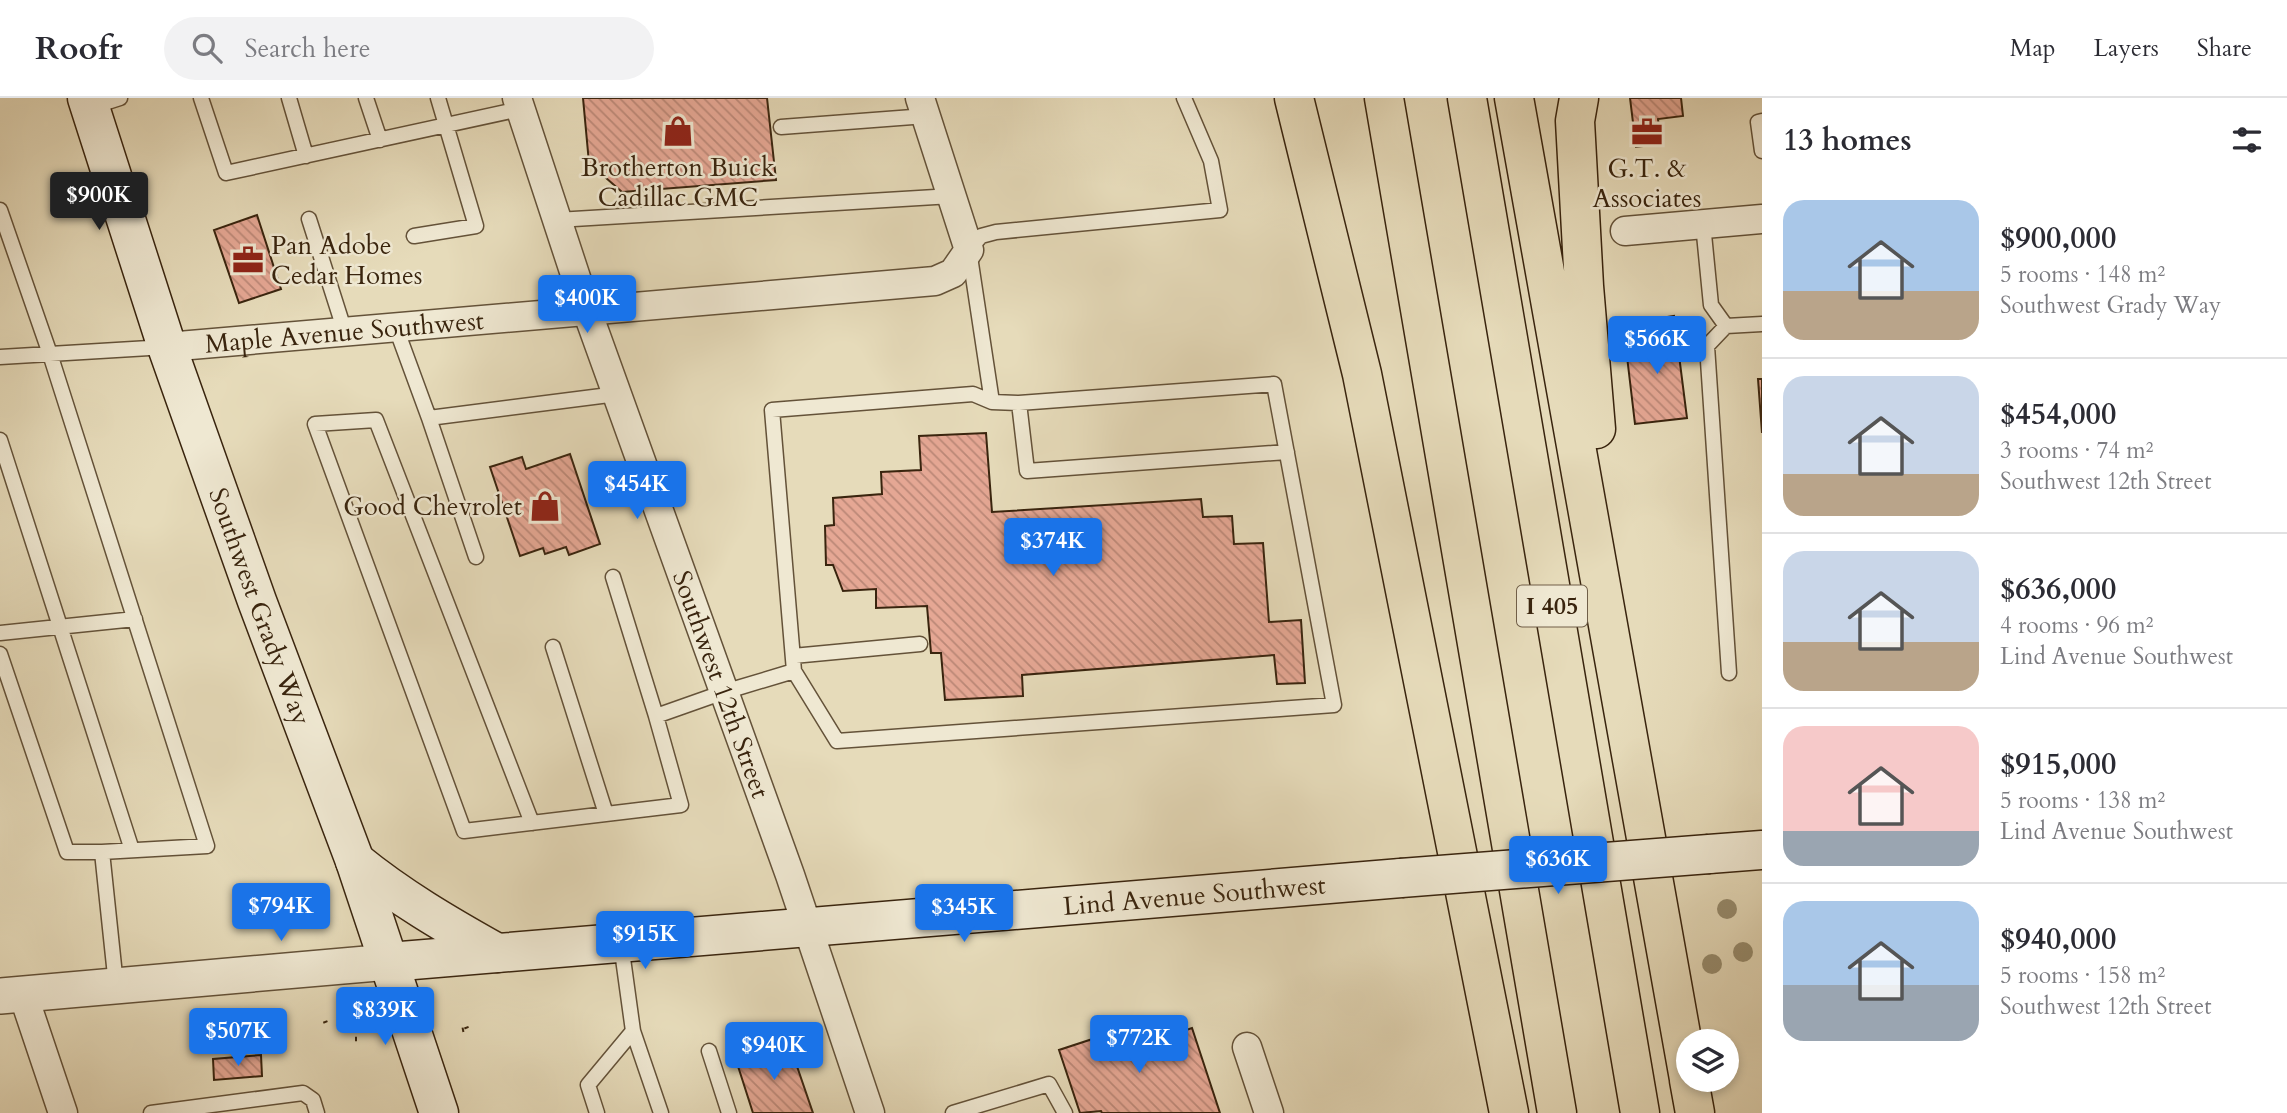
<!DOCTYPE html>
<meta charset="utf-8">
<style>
:root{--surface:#fff;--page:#f2f2f3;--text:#2b2b33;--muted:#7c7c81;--line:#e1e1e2;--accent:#1a73e8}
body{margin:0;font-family:Cardo,serif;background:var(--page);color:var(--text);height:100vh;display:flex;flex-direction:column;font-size:26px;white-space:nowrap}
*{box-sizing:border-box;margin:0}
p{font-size:23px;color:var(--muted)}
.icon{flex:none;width:38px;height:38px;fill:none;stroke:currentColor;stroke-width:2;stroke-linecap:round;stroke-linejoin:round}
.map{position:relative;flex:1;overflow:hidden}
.sheet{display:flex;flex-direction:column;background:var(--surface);width:525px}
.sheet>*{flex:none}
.fabs{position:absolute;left:1676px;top:931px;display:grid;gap:14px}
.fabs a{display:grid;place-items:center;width:63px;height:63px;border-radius:50%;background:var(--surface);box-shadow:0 4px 10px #0003;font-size:35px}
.price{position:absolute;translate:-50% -60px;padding:0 16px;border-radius:7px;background:var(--accent);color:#fff;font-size:23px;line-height:46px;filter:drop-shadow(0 2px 4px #0008)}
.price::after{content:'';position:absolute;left:50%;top:42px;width:21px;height:16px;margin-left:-10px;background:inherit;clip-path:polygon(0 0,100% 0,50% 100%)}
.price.on{background:#222;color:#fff}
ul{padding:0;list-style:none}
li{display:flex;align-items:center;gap:21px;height:175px;padding:0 21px}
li+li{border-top:2px solid var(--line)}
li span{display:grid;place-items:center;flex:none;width:196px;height:140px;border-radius:21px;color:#555}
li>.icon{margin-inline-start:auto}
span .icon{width:84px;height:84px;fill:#fffc;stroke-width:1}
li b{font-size:30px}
h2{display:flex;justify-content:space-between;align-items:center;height:84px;padding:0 21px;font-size:30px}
header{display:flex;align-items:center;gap:42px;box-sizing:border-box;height:98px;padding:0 35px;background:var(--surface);border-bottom:2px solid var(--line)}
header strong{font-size:33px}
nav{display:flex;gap:38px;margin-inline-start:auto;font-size:24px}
.search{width:490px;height:63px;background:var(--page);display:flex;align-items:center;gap:18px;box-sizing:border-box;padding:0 24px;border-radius:38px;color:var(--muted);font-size:26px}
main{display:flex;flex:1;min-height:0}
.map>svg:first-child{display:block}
</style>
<header>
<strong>Roofr</strong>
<div class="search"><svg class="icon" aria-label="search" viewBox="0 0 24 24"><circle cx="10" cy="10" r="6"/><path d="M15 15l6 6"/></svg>Search here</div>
<nav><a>Map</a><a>Layers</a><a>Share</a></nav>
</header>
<main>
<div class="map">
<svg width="1762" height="1015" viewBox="0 0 1762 1015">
<defs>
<pattern id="building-back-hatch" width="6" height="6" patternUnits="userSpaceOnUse" patternTransform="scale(1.75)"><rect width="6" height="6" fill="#e5a794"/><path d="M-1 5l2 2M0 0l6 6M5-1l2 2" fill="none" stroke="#b87"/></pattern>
</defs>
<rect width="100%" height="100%" fill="#e6dbba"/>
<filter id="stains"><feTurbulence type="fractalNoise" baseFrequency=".00286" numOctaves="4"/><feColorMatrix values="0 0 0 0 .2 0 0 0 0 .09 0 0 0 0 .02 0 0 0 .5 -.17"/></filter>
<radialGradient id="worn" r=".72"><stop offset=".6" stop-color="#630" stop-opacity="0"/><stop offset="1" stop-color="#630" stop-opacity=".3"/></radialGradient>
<!-- building -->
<path fill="url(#building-back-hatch)" stroke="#39240e" stroke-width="2" d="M583,0H767L776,82L622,94L589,65Z
M1630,0H1681L1683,18L1658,21L1661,46L1636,49Z
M257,117L281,191L239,205L214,132Z
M1674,218L1687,320L1635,326L1626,250L1652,247L1648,222Z
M1758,281H1762V335Z
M986,335L992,414L1201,401L1203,419L1232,418L1234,446L1263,445L1269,524L1301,522L1305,585L1277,586L1274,557L1022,577L1023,598L945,602L941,555H931L927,508L876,510V491L843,493L833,467H826L825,428L834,427L833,400L882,396L881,374L921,372L919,338Z
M570,356L600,446L569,457L566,449L545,456L543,450L520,458L490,369L522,359L526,371Z
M1135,927L1142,947L1192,930L1220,1015H1102L1101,1013L1080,1015L1059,952Z
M789,945L813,1015H753L736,962Z
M261,957L262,978L214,982L213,961Z"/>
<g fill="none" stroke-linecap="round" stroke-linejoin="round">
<defs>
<path id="service" d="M201,0L226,75L520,11
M289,0L306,58
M366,0L380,42
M92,9L120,0
M1762,23L1758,24L1762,53
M781,29L926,18
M0,112L50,256L207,748L102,754L116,887
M309,121L345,234
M557,122L952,98
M1703,126L1711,207L1726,228
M414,138L476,128L438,0
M396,230L429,320L617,296
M0,259L166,249
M992,304L969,152L981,138L996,134L1220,112L1211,63L1184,0
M1019,305L1027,373L1287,354
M429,320L476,459
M0,342L132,752
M613,479L656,618
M0,535L135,521
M553,549L606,716
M0,556L67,754H102
M793,558L920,546
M1729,575L1707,248L1726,228L1762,226
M532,725L376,322L315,326L464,733L681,707L656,618L724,594L794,573L837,643L1334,607L1274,286L1019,305L992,304L973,296L772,312L794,573
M633,933L661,1015
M709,953L729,1015
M151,1015L303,995L313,1002L317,1015
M597,1015L588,987L633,933L621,846
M953,1015L1049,986L1065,1015"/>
<g id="minor">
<path id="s1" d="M517,0L587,213L790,777L870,1015"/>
<path d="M1625,133L1762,121"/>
<path id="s2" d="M167,249L935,183L953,175L969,152L920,0"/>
<path d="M23,896L63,1015"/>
<path d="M1247,949L1269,1015"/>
</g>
<path id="tertiary" d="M0,898L389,864"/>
<g id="secondary">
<path id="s3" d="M87,0L167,249L257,503L355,763L439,1015"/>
<path d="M1709,756L1762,752"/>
<path d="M355,763C399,799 447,827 497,855"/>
<path id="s4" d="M389,864L1401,780"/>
</g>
<path id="motorway" d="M1294,0L1362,276L1509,1015
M1384,0L1557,1015
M1467,0L1640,1015
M1514,0L1689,981
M1579,0L1575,23L1584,188L1596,331
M1689,982L1695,1015"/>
</defs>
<!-- service casing -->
<use href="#service" stroke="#645239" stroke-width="17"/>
<!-- minor casing -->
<use href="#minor" stroke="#645239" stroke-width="31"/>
<!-- tertiary casing -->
<use href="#tertiary" stroke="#645239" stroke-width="38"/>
<!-- secondary casing -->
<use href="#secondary" stroke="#39240e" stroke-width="41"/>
<!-- motorway casing -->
<use href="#motorway" stroke="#39240e" stroke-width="41"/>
<!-- path -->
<path stroke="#39240e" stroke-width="4.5" stroke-dasharray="2 3.5" stroke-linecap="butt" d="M325,923L327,928
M462,932L467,931L465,926
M355,941H360"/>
<!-- service -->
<use href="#service" stroke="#efe8d2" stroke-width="14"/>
<!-- minor -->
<use href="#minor" stroke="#efe8d2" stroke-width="28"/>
<!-- tertiary -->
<use href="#tertiary" stroke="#efe8d2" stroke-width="35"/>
<!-- secondary -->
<use href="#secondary" stroke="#efe8d2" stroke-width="38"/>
<!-- motorway -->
<use href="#motorway" stroke="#e6dbba" stroke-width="38"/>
<defs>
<path id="secondary-bridge" d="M1401,780L1709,756"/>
</defs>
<!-- secondary-bridge casing -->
<use href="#secondary-bridge" stroke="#39240e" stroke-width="41" stroke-linecap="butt"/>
<!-- secondary-bridge -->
<use href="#secondary-bridge" stroke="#efe8d2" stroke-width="38"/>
</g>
<!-- trees -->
<g fill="#978c6e">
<circle cx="1727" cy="811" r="10"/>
<circle cx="1743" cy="854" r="10"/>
<circle cx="1712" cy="866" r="10"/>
</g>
<!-- icons -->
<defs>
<symbol id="shop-bare" viewBox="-9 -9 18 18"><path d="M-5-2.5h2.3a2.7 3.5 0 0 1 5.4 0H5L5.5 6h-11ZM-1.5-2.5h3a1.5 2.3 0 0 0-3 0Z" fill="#8f2418" stroke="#efe8d2" stroke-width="2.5" paint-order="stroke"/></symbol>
<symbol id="office-bare" viewBox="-9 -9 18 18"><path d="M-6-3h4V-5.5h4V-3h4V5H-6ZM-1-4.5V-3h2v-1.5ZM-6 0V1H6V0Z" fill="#8f2418" stroke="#efe8d2" stroke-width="2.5" paint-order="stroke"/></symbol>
</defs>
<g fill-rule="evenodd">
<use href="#shop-bare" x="656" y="11" width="44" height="44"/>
<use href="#office-bare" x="1625" y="12" width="44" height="44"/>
<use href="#office-bare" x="226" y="140" width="44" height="44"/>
<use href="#shop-bare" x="523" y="386" width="44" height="44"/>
</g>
<g text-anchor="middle" stroke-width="5" stroke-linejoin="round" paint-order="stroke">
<!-- shield labels -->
<rect fill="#efe8d2" stroke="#705f49" stroke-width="2" x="1517" y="487.5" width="70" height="41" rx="5"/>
<g font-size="24" font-weight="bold" fill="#39240e">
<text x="1552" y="516">I 405</text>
</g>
<!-- poi labels -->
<g font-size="26" fill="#39240e" stroke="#efe8d2">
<text x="678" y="78">Brotherton Buick<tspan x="678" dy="30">Cadillac GMC</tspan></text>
<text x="1647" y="79">G.T. &amp;<tspan x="1647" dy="30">Associates</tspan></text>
<text x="271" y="156" text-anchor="start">Pan Adobe<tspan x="271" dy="30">Cedar Homes</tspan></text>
<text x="522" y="417" text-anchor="end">Good Chevrolet</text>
</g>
<!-- street labels -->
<g font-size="26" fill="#39240e" stroke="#efe8d2">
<text dy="9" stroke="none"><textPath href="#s2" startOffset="178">Maple Avenue Southwest</textPath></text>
<text dy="9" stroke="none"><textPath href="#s3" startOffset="537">Southwest Grady Way</textPath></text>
<text dy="9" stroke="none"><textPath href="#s1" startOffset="621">Southwest 12th Street</textPath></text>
<text dy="9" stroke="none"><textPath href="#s4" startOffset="808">Lind Avenue Southwest</textPath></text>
</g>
</g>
<rect width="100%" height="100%" filter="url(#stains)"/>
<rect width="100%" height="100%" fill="url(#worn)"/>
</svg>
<div class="fabs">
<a><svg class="icon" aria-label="layers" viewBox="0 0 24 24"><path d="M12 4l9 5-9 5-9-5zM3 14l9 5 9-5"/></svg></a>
</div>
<b class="price on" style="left:99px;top:134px">$900K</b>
<b class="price" style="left:587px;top:237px">$400K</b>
<b class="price" style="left:1657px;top:278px">$566K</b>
<b class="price" style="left:637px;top:423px">$454K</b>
<b class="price" style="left:1053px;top:480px">$374K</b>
<b class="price" style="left:1558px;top:798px">$636K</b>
<b class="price" style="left:281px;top:845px">$794K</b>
<b class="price" style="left:964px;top:846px">$345K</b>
<b class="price" style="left:645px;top:873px">$915K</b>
<b class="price" style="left:385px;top:949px">$839K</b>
<b class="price" style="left:238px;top:970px">$507K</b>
<b class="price" style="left:1139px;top:977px">$772K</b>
<b class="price" style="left:774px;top:984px">$940K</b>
</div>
<section class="sheet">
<h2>13 homes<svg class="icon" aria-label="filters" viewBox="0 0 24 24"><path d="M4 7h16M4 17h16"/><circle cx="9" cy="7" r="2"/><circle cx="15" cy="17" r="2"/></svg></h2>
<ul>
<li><span style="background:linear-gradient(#a9c7e8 65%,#b9a48a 0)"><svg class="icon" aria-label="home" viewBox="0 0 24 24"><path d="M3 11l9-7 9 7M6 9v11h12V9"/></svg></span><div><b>$900,000</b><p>5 rooms · 148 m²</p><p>Southwest Grady Way</p></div></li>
<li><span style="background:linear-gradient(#c9d6e8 70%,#b9a48a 0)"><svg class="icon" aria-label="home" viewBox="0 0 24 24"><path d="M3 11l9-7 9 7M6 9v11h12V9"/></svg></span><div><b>$454,000</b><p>3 rooms · 74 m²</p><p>Southwest 12th Street</p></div></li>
<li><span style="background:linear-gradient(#c9d6e8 65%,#b9a48a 0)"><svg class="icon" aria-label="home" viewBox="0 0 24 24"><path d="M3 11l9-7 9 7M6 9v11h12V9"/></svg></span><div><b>$636,000</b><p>4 rooms · 96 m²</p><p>Lind Avenue Southwest</p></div></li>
<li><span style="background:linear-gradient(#f6c9c9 75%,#9aa5b1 0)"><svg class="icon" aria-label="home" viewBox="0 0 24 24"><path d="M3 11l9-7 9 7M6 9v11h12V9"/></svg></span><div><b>$915,000</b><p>5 rooms · 138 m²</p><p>Lind Avenue Southwest</p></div></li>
<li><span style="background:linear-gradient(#a9c7e8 60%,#9aa5b1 0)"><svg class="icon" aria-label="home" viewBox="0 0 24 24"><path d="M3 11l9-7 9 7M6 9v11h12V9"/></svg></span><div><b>$940,000</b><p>5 rooms · 158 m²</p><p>Southwest 12th Street</p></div></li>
</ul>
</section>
</main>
